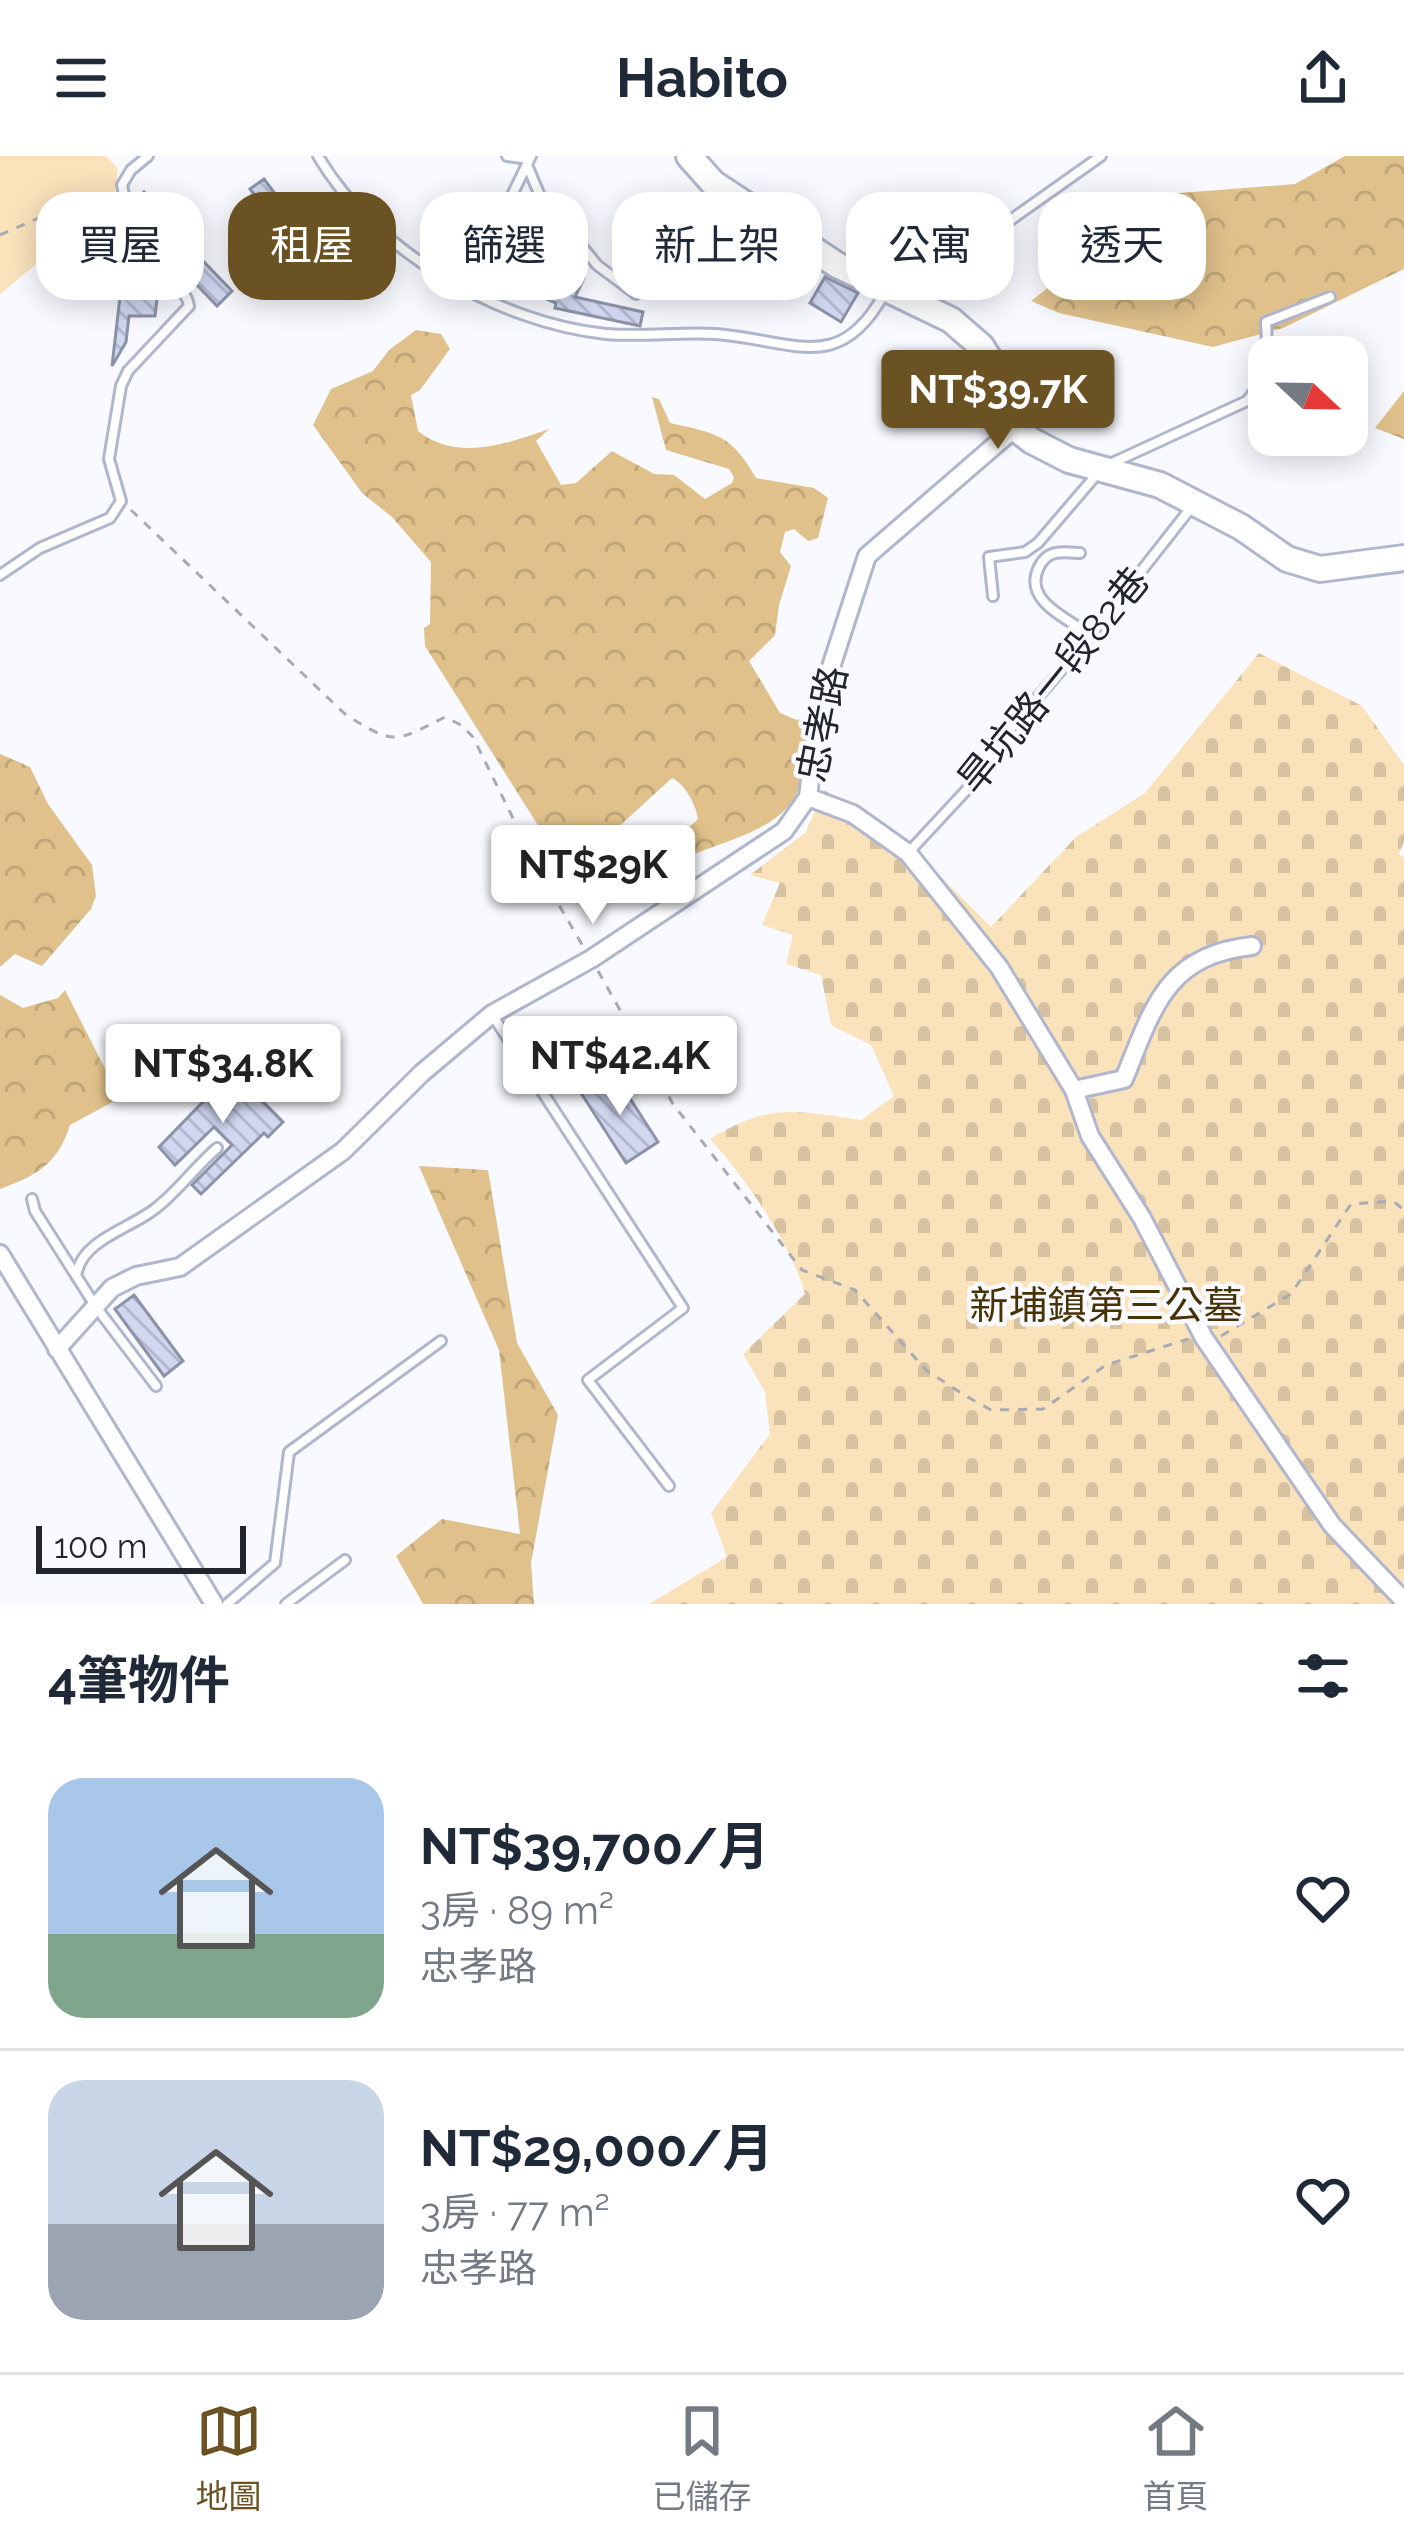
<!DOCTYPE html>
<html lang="zh-TW">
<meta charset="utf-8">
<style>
:root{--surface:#fff;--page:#f6f6f7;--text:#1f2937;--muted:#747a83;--line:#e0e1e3;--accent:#6b5223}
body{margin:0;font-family:Raleway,"Noto Sans TC",sans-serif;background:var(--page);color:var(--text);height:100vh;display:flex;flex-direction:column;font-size:45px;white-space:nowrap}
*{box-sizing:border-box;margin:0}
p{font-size:39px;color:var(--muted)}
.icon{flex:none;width:66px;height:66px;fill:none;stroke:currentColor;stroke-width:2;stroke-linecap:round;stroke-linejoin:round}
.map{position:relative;height:1448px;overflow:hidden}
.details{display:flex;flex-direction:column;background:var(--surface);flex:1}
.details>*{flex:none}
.hud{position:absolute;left:36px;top:36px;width:1332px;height:108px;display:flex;gap:24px}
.needle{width:78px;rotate:112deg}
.tools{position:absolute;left:1248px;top:180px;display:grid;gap:24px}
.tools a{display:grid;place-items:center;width:120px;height:120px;border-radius:24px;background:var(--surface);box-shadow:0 6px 30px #0003;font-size:60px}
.scale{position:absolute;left:36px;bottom:30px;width:210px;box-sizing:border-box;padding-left:12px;border:6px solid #23252e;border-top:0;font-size:33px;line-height:42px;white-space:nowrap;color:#23252e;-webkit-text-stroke:9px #f8faff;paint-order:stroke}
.price{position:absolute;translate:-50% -102px;padding:0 27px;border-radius:12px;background:#fff;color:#222;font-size:39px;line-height:78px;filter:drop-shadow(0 3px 6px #0008)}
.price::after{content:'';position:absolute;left:50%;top:72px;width:36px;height:27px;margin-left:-18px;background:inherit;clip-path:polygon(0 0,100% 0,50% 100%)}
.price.current{background:var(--accent);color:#fff}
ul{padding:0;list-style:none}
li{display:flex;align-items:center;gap:36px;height:300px;padding:0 48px}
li+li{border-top:3px solid var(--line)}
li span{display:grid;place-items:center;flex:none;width:336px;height:240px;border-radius:36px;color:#555}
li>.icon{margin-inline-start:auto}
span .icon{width:144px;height:144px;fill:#fffc;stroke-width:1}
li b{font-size:51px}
h2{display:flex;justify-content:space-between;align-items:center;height:144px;padding:0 48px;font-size:51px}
.chip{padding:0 42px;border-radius:36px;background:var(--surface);box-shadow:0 6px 30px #0003;font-size:42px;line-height:108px}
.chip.current{background:var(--accent);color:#fff}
header{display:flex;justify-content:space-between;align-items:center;height:156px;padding:0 48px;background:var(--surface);font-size:54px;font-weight:700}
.tab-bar{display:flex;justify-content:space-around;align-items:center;height:168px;border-top:3px solid var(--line);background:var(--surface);font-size:33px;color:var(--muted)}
.tab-bar a{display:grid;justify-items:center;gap:6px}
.tab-bar .current{color:var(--accent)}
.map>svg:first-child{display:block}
</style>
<header><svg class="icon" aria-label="menu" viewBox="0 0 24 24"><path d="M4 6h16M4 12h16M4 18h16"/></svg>Habito<svg class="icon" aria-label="share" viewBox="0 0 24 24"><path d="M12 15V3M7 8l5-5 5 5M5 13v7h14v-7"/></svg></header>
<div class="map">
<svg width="1404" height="1448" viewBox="0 0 1404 1448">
<defs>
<pattern id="forest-crowns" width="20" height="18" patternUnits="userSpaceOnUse" patternTransform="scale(3)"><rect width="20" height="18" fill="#e0c18b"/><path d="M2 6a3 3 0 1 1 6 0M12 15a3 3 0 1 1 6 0" fill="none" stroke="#c0a678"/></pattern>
<pattern id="cemetery-stones" width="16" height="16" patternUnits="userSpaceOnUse" patternTransform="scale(3)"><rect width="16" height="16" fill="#fae2bb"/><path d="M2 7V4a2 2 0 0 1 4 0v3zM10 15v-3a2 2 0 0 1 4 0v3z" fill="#d6c2a1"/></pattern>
<pattern id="building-back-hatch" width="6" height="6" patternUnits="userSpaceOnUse" patternTransform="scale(3)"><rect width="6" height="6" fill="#d0d7ef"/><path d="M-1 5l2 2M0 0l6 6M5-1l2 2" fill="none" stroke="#b2b8cd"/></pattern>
</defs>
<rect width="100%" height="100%" fill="#f8faff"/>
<!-- green -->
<path fill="#fae2bb" d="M0,0H106L118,13L114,44L0,138Z"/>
<!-- forest -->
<path fill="url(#forest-crowns)" d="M1345,0H1404V113L1283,172L1213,191L1059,157L1031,145L1168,38L1295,28Z
M416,174L441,178L450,193L420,234L411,239L418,275C457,306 507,288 549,273L536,285L561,329L576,327L612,295L654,318L674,319L705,343L732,327L734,321L729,313L666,294L652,241L659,243L670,267C716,277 732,279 756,322L814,332L828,342L818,382L808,385L794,373L785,376L780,396L791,410L779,449L775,479L749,505L780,557L797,564L807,559C805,581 806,605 801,625C791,670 734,682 697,697L689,695L687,673L698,663C696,649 685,628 672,622L568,717L425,490L424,472L430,468L431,406L392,361L362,337L313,269L331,233L373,215L389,194Z
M1404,235V283L1375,272Z
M0,598L30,611L48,648L92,709L96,740L91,753L42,810L15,798L0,811Z
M65,834L120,942L70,969C58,1008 36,1020 0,1033V839L23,852L58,842Z
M419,1010L488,1014L517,1187L558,1259L531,1407L534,1448H423L396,1400L442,1363L520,1378L499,1194Z"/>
<!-- cemetery -->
<path fill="url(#cemetery-stones)" d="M1259,497L1362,550L1404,609V686L1399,698L1404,702V1448H649L727,1401L711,1357L770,1278L765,1236L743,1198L805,1138C791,1088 745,1021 710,983C770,947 794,954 861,964L894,940L871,889L831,869L821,819L786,808L793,779L762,769L780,727L750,719L805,677L825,634L845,651L914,694L991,771L1076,681L1145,637Z"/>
<!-- building -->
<path fill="url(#building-back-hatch)" stroke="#8c93a9" stroke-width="3" d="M264,23L276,39L262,49L250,33Z
M144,36L199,107L202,104L232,135L217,150L176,107L170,112L152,93L154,91L145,81L134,46Z
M466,82L479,88L469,110L456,104Z
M555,91L575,100L568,115L584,122L575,141L643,156L640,170L555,152L556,147L484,116L494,95L544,117Z
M123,115L152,118L156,122L141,133L158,135L155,160H129L126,186L112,210Z
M825,121L858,137L841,166L810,147Z
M233,915L283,966L268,981L264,977L201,1038L192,1029L232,989L214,971L175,1009L159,991Z
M613,916L658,986L626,1007L581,937Z
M134,1139L183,1205L164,1220L115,1153Z"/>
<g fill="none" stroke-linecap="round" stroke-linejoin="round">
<defs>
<path id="lane" d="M318,0C373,94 498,167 606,178C642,181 680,176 716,178C793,184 839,220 884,138
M507,0L529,3
M527,9L549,61L569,74L597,109L636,138
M495,75L542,97
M467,132L531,0
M906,138L1101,0
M1110,308L1247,245C1266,223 1268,194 1266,166L1330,141
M1080,397C1062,396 1048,393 1039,411C1022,445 1068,463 1091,479
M0,419L40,392L110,362L121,345L109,303L121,230L128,215L189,150C186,130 163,120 150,105C134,85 127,54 122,29L131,14L148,0
M993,440L989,401L1025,396L1038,387L1098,317
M908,697L972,628L996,590L1091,479L1190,353
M493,860L683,1152L588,1224L669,1330
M32,1043L35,1055L96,1151L156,1230
M77,1116C84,1083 132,1072 156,1052C178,1035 195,1011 217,992
M227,1448L275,1407L289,1296L441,1185
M286,1448L345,1404"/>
<path id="street" d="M808,641L853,658L908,697L999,811L1074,934L1090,980L1142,1062L1204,1182L1332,1369L1404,1445
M1074,934L1124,923C1153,852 1166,799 1252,790
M0,1098L214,1448
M57,1193L112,1132L136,1120L180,1111L343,995L422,917L492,858L591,803L784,675L808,641L819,548L867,400L1015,272"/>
<path id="secondary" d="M689,0L713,27L837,109L951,164L981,190L992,207L1015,272L1032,285L1069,304L1160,329L1241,371L1287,403L1320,413L1404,402"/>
</defs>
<!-- lane casing -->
<use href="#lane" stroke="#b0b6cd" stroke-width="14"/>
<!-- street casing -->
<use href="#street" stroke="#b0b6cd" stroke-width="22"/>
<!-- secondary casing -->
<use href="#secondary" stroke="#b0b6cd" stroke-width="30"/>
<!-- path -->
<path stroke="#a9abb2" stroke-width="3" stroke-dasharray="9 9" stroke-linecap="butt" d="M0,79L50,57L95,69L113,60L115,53
M131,354L346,559C395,589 394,587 445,561L461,569L473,581L538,713L584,792
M598,815L673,948L802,1114L855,1134L926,1214L964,1239L991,1254L1043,1253L1106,1209L1188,1183
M1221,1180L1291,1138L1351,1048L1393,1045L1404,1054"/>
<!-- lane -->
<use href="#lane" stroke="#fff" stroke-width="8"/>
<!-- street -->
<use href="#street" stroke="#fff" stroke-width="16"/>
<!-- secondary -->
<use href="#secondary" stroke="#fff" stroke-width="24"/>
</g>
<g text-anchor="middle" stroke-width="9" stroke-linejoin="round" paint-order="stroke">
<!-- street labels -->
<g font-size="39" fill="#23252e" stroke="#f8faff">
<text transform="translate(1053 524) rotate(-51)" y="14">旱坑路一段82巷</text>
<text transform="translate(822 568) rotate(-79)" y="14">忠孝路</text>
</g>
<!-- park labels -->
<g font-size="39" fill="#473204" stroke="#f8faff">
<text x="1106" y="1163">新埔鎮第三公墓</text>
</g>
</g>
</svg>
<div class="tools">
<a><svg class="needle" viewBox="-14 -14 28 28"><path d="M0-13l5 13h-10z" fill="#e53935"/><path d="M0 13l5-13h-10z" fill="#747a83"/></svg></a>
</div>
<div class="scale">100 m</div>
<b class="price current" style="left:998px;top:296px">NT$39.7K</b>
<b class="price" style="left:593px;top:771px">NT$29K</b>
<b class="price" style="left:620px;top:962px">NT$42.4K</b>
<b class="price" style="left:223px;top:970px">NT$34.8K</b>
<div class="hud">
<a class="chip">買屋</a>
<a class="chip current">租屋</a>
<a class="chip">篩選</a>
<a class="chip">新上架</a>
<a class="chip">公寓</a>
<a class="chip">透天</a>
</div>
</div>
<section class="details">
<h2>4筆物件<svg class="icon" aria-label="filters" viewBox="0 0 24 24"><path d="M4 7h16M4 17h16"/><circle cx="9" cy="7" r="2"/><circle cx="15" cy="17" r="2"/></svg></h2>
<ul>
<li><span style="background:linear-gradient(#a9c7e8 65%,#7fa58c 0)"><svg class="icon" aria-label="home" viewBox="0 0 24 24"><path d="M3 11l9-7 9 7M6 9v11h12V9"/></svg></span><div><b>NT$39,700/月</b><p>3房 · 89 m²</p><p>忠孝路</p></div><svg class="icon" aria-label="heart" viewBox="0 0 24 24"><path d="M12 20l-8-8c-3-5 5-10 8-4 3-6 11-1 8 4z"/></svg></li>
<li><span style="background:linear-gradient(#c9d6e8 60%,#9aa5b1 0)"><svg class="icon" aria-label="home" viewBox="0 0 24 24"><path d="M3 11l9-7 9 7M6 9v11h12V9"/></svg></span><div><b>NT$29,000/月</b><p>3房 · 77 m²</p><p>忠孝路</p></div><svg class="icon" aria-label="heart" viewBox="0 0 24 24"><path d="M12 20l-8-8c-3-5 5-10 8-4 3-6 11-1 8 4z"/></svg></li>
</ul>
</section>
<nav class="tab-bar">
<a class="current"><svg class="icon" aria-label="map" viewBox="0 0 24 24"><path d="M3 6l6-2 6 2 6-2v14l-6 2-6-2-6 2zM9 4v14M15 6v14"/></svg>地圖</a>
<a><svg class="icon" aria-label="saved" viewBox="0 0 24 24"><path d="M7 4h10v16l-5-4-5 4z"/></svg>已儲存</a>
<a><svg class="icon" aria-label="home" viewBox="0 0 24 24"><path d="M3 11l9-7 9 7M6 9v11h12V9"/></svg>首頁</a>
</nav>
